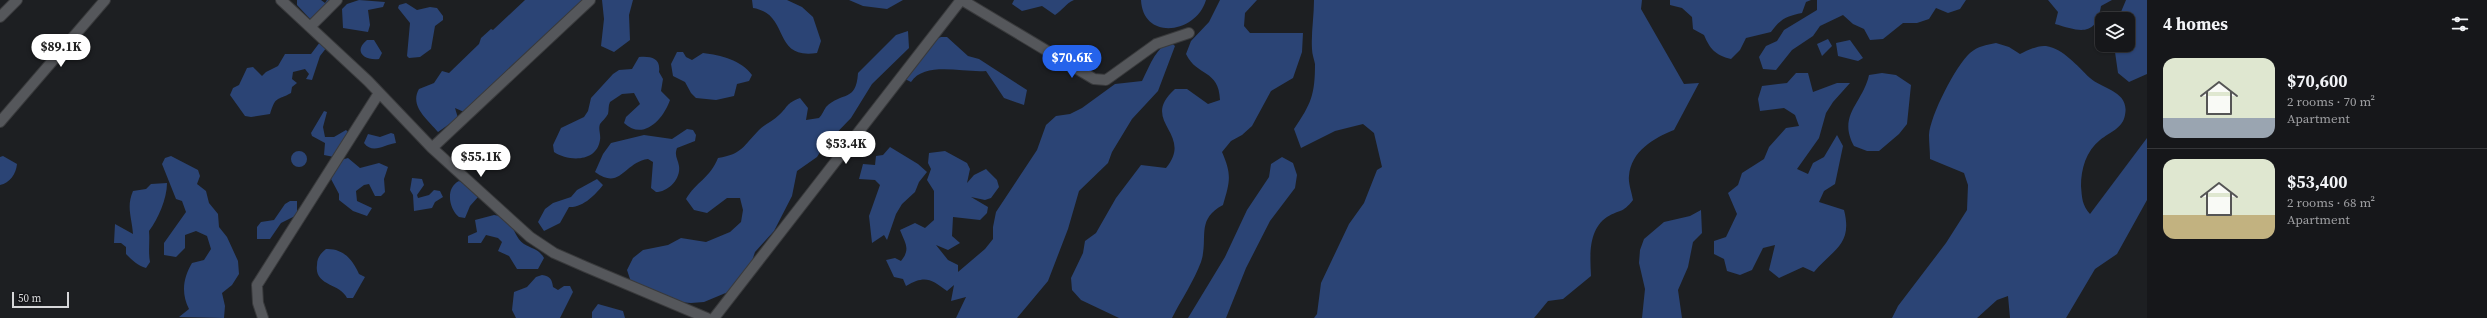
<!DOCTYPE html>
<meta charset="utf-8">
<style>
:root{--surface:#16171a;--page:#1f2023;--text:#f1f3f6;--muted:#9e9fa2;--line:#353639;--accent:#2563eb}
body{margin:0;font-family:"Source Serif 4",serif;background:var(--page);color:var(--text);height:100vh;display:flex;flex-direction:column;font-size:15px;white-space:nowrap}
*{box-sizing:border-box;margin:0}
p{font-size:13px;color:var(--muted)}
.icon{flex:none;width:22px;height:22px;fill:none;stroke:currentColor;stroke-width:2;stroke-linecap:round;stroke-linejoin:round}
.map{position:relative;flex:1;overflow:hidden}
.side{display:flex;flex-direction:column;background:var(--surface);width:340px}
.side>*{flex:none}
.buttons{position:absolute;left:2095px;top:12px;display:grid;gap:8px}
.buttons a{display:grid;place-items:center;width:40px;height:40px;border-radius:8px;background:var(--surface);box-shadow:0 1px 3px #0004,0 0 0 1px var(--line);font-size:20px}
.scale{position:absolute;left:12px;bottom:10px;width:57px;box-sizing:border-box;padding-left:4px;border:2px solid #d6d7d9;border-top:0;font-size:11px;line-height:14px;white-space:nowrap;color:#d6d7d9;-webkit-text-stroke:3px #141518;paint-order:stroke}
.price{position:absolute;translate:-50% -34px;padding:0 9px;border-radius:14px;background:#fff;color:#222;font-size:13px;line-height:26px;filter:drop-shadow(0 1px 2px #0008)}
.price::after{content:'';position:absolute;left:50%;top:24px;width:12px;height:9px;margin-left:-6px;background:inherit;clip-path:polygon(0 0,100% 0,50% 100%)}
.price.on{background:var(--accent);color:#fff}
ul{padding:0;list-style:none}
li{display:flex;align-items:center;gap:12px;height:100px;padding:0 16px}
li+li{border-top:1px solid var(--line)}
li span{display:grid;place-items:center;flex:none;width:112px;height:80px;border-radius:12px;color:#555}
li>.icon{margin-inline-start:auto}
span .icon{width:48px;height:48px;fill:#fffc;stroke-width:1}
li b{font-size:17px}
h2{display:flex;justify-content:space-between;align-items:center;height:48px;padding:0 16px;font-size:17px}
main{display:flex;flex:1;min-height:0}
.map>svg:first-child{display:block}
</style>
<main>
<div class="map">
<svg width="2147" height="318" viewBox="0 0 2147 318">
<rect width="100%" height="100%" fill="#1d1f22"/>
<!-- green -->
<path fill="#2b4475" d="M321,0L325,3L327,0H335L328,7L331,14L323,22L314,23L297,5V0Z
M359,0L385,2L383,7L368,10L370,25L368,32L343,28L342,9L347,4Z
M525,0H583L464,112L455,108L458,118L438,132C428,120 409,106 419,89L434,83L442,71L449,73L479,44L481,38L491,29L493,30Z
M602,0H633L629,15L630,40L614,52L601,46L604,19Z
M752,0H787L802,7L813,17L821,41L817,53C771,60 791,14 753,8Z
M849,0H903L887,9L863,6Z
M1014,0H1074C1065,4 1063,10 1055,15L1042,6L1022,11L1012,4Z
M1141,0H1206C1196,34 1143,41 1141,0Z
M1220,0H1257L1245,13L1244,26L1250,33H1303L1302,52L1293,78L1271,91L1252,126L1242,135L1231,141L1222,152C1232,175 1230,181 1223,205C1195,220 1209,238 1201,262C1194,281 1181,300 1172,318H1119L1081,300L1072,290L1071,278L1083,253L1085,241L1096,233L1116,198L1141,165L1166,168C1195,133 1138,122 1175,89H1187L1208,104L1220,100C1219,69 1197,77 1186,54L1191,41L1209,22Z
M1314,0H1642L1641,9L1684,84L1699,83L1674,130C1654,138 1631,151 1629,176C1628,183 1632,193 1633,200C1622,214 1620,209 1607,217C1588,230 1590,256 1591,276L1563,299L1548,301L1534,318H1314L1317,314L1321,283L1349,224L1364,203L1377,170L1382,167L1374,133L1363,124L1335,131L1301,148L1294,129C1311,104 1315,95 1315,64C1314,59 1312,54 1312,49C1311,33 1314,17 1314,0Z
M1670,0H1811L1806,2L1802,13C1787,16 1780,19 1771,32L1746,38L1740,50L1731,59C1715,55 1710,49 1704,35L1693,29L1692,17L1682,8L1670,5Z
M1817,0H1966L1960,9L1948,13L1936,8L1929,19L1917,23H1903L1883,39L1870,40L1864,29L1853,24L1843,15L1820,26L1813,36L1792,50L1776,70L1763,69L1759,57L1766,46L1777,41L1784,30L1817,10Z
M2048,0H2112L2101,6C2096,38 2079,31 2055,24L2058,12Z
M2126,0H2147V74L2129,82L2118,73L2114,45H2128V19H2118Z
M406,3L417,10L430,7L437,8L443,16V20L435,26L431,49L420,57L409,58L407,56L410,23L398,8L399,5Z
M908,31L909,48L872,84L851,118L824,146L817,157L797,171L792,196L774,231L755,252L747,276L728,292L704,302L691,303L679,302L631,282L627,270L633,258L643,250L668,245L681,238L706,242L730,232L741,222L743,210L740,198H727L707,213L694,210L686,199C696,182 710,178 718,158C743,154 743,146 759,130C765,124 773,121 779,115C789,106 785,104 800,98L808,108L806,120L819,118C822,115 824,110 826,107C842,91 856,103 858,73L896,35Z
M941,37H947L968,56L979,59L1027,90L1024,105L1004,98L986,71C963,73 925,61 911,82L903,78L927,43Z
M1828,39L1832,46L1822,56L1817,44Z
M367,40H374L382,53L379,59C364,61 353,51 367,40Z
M1850,40L1863,58L1858,61L1838,56L1836,43Z
M320,42L327,47L320,56L312,80L306,79L309,74L305,69L293,72L292,79L297,83L292,87L291,93C277,101 276,95 270,114L251,117L245,116L230,95L233,88L239,85L247,68L253,67L262,76L266,72L278,66L285,54H311Z
M1170,42L1175,46L1158,91L1132,119L1112,152L1108,163L1079,191L1068,229L1048,281L1017,318H956L966,297L951,301L954,285L947,291C931,279 925,275 906,286L903,279L894,277L886,260L895,258L901,261C911,249 905,243 900,230L915,223L925,228L934,220V191L927,180L931,169L928,163L929,153L945,151L967,163L970,169L967,183L974,175L986,169L997,180L999,187L991,198L985,200L971,197L988,207L987,213L980,220L953,217L952,236L960,243L948,250L936,245L948,260L958,265V272L985,249L993,239V227L996,212L1037,150L1046,125L1056,116L1070,114L1082,108L1115,84L1142,81C1150,66 1154,50 1170,42Z
M1996,43L2009,47L2020,54C2027,51 2037,45 2046,46C2064,49 2077,66 2090,78C2102,89 2130,91 2125,115C2123,128 2110,132 2100,140C2086,151 2081,169 2081,186C2082,198 2082,205 2090,214L2147,138V200L2117,254L2095,269L2066,318H2010L2008,296L1997,300L1977,318H1892L1898,306L1946,243L1967,210L1968,185L1964,173L1930,159C1930,151 1929,143 1929,135C1930,116 1956,65 1970,53C1978,46 1986,45 1996,43Z
M677,52H683L686,57L692,60L703,53C721,55 741,60 752,75L749,81L737,84L734,96L716,100L696,98L691,93L685,82L673,76L671,64Z
M639,57C651,56 661,58 659,72L663,79L661,91L670,100C663,120 643,141 624,123L626,117L640,104L634,93L622,94L610,102C608,106 609,110 608,114C606,118 602,121 600,124C598,129 601,135 600,140C597,162 569,162 554,152L553,145L561,128L584,117L588,111L591,98L613,74L619,70L632,69Z
M1796,73H1808L1813,92L1837,83H1850L1833,102L1826,113L1819,138L1797,169L1808,174L1813,163L1824,157L1837,135L1843,146L1835,184L1824,191L1819,202L1844,210C1853,245 1833,249 1814,272L1803,267L1779,278L1769,270L1775,245L1763,248L1752,270L1740,275L1727,271L1724,259L1714,254V241L1726,237L1737,214L1728,193L1738,185L1742,173L1764,159L1769,147L1786,128L1799,126L1795,115L1784,108L1760,111L1758,99L1762,86L1787,83Z
M1882,73L1896,75L1911,85L1907,124L1899,134L1879,151H1867L1854,146C1837,115 1863,103 1869,75Z
M324,111L327,112L323,127L325,137H334L346,130L348,132L334,157L324,155L325,143L312,136L311,133Z
M687,129L693,130L696,135L695,141L677,148C674,156 678,159 679,166C681,179 668,192 656,192L651,188L653,162L648,159C624,162 621,191 595,172L603,154L611,143L644,135L672,139Z
M391,133L394,134L396,143C385,144 373,155 364,143L368,134L380,137Z
M890,147L918,164L927,172L919,182L915,192L902,204L896,214L887,240L884,235L872,243L869,216L880,185L875,180L859,179L863,164L875,165L876,156L883,155Z
M291 159a8 8 0 1 1 16 0a8 8 0 1 1-16 0Z
M3,156L17,164C16,174 10,183 0,185V157Z
M171,156L198,170L200,176L197,184L206,191L209,203L218,214L219,227L227,237L238,261L239,274L232,285L222,293L225,306L224,318L179,317L189,309C181,293 183,278 192,263L204,260L211,249L207,236L196,231L185,235V248L176,257L164,255V243L186,212L182,201L176,199L162,164L165,158Z
M1282,157L1293,163L1297,175L1295,188L1270,221L1246,268L1226,318H1188L1225,257L1247,210L1269,177L1271,164Z
M348,158L360,168L379,163L388,167L384,179L385,192L381,196H375L369,184L364,185L356,191L357,201L372,208L367,216L353,211L339,200V194L331,179L341,160Z
M412,178L422,179L424,185L417,195L418,198L429,195L434,190L440,191L443,197L435,202L432,208L414,211L413,195L410,190Z
M597,179L603,185C596,194 583,208 569,207L560,223L544,231L538,222L545,209L553,203L571,197L577,190Z
M459,181L477,191L478,197L470,206L465,218L459,217C449,209 445,188 459,181Z
M167,183C167,199 158,219 149,231C150,242 148,251 150,262L146,268C138,266 132,260 126,254V247L121,243H114L115,224L133,234C132,218 126,207 133,191L146,189L151,184Z
M290,201H297V215L281,223L270,239H257V227L261,222L274,220L285,204Z
M1701,210L1702,233L1693,242L1688,267L1678,290L1682,318H1642L1645,289L1639,263L1640,250L1644,239L1664,222L1690,216Z
M494,215C515,217 512,236 524,244C532,249 539,249 544,258L538,269H517L509,256L498,251L502,242L498,238L486,235L481,243H468V236L477,232L475,220Z
M326,249C343,248 353,260 359,274L365,277L353,298H347C340,283 314,286 317,265C317,258 320,254 326,249Z
M542,275C550,276 552,279 553,287L558,290L564,286H570L573,292L560,318H516L512,310L514,292L527,287L536,277Z
M598,304L623,311L625,318H592V312Z"/>
<g fill="none" stroke-linecap="round" stroke-linejoin="round">
<defs>
<path id="minor" d="M281,0L368,81L432,148L530,237L554,253L586,267L707,318
M962,0L1094,79L1106,80L1156,44L1189,33
M0,17L17,0
M311,26L337,0
M0,122L105,0
M432,148L590,0
M263,318L258,303L257,285L379,93
M714,318L961,0"/>
</defs>
<!-- minor casing -->
<use href="#minor" stroke="#393a3c" stroke-width="12"/>
<!-- minor -->
<use href="#minor" stroke="#55575b" stroke-width="10"/>
</g>
</svg>
<div class="buttons">
<a><svg class="icon" aria-label="layers" viewBox="0 0 24 24"><path d="M12 4l9 5-9 5-9-5zM3 14l9 5 9-5"/></svg></a>
</div>
<div class="scale">50 m</div>
<b class="price" style="left:61px;top:68px">$89.1K</b>
<b class="price on" style="left:1072px;top:79px">$70.6K</b>
<b class="price" style="left:846px;top:165px">$53.4K</b>
<b class="price" style="left:481px;top:178px">$55.1K</b>
</div>
<section class="side">
<h2>4 homes<svg class="icon" aria-label="filters" viewBox="0 0 24 24"><path d="M4 7h16M4 17h16"/><circle cx="9" cy="7" r="2"/><circle cx="15" cy="17" r="2"/></svg></h2>
<ul>
<li><span style="background:linear-gradient(#dfe7d0 75%,#9aa5b1 0)"><svg class="icon" aria-label="home" viewBox="0 0 24 24"><path d="M3 11l9-7 9 7M6 9v11h12V9"/></svg></span><div><b>$70,600</b><p>2 rooms · 70 m²</p><p>Apartment</p></div></li>
<li><span style="background:linear-gradient(#dfe7d0 70%,#c2b280 0)"><svg class="icon" aria-label="home" viewBox="0 0 24 24"><path d="M3 11l9-7 9 7M6 9v11h12V9"/></svg></span><div><b>$53,400</b><p>2 rooms · 68 m²</p><p>Apartment</p></div></li>
</ul>
</section>
</main>
